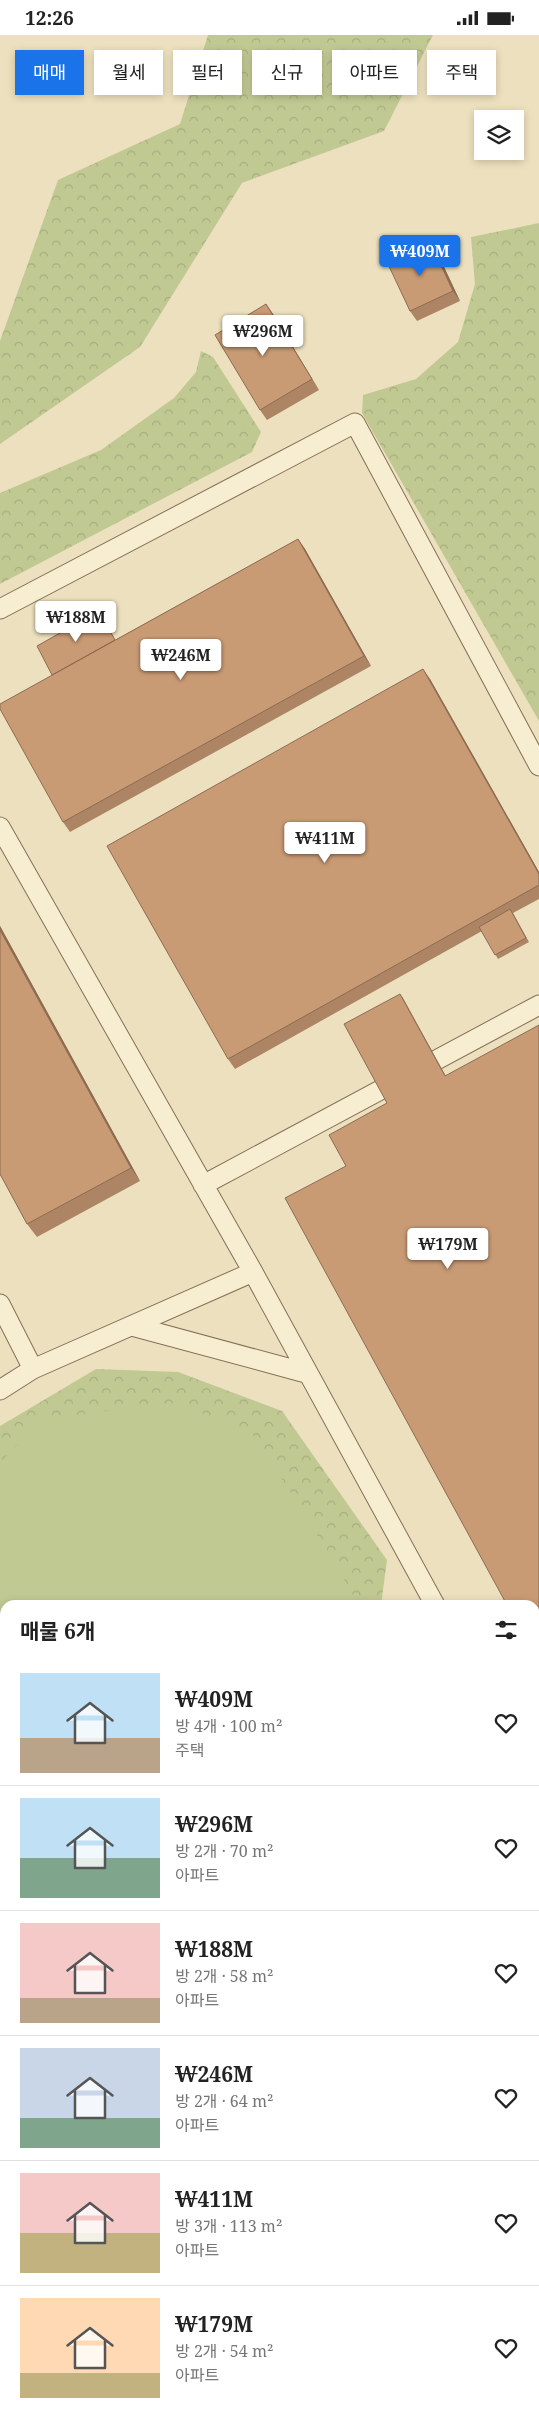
<!DOCTYPE html>
<html lang="ko">
<meta charset="utf-8">
<style>
:root{--surface:#fff;--page:#f6f6f6;--text:#222;--muted:#767676;--line:#e0e0e0;--accent:#1a73e8}
body{margin:0;font-family:"Noto Serif","Noto Sans KR",serif;background:var(--page);color:var(--text);height:100vh;display:flex;flex-direction:column;font-size:19px;white-space:nowrap}
*{box-sizing:border-box;margin:0}
p{font-size:16px;color:var(--muted)}
.icon{flex:none;width:28px;height:28px;fill:none;stroke:currentColor;stroke-width:2;stroke-linecap:round;stroke-linejoin:round}
.map{position:relative;flex:1;overflow:hidden}
.drawer{position:absolute;left:0px;top:1565px;width:540px;height:821px;display:flex;flex-direction:column;background:var(--surface);border-radius:15px 15px 0 0;box-shadow:0 2px 8px #0003}
.drawer>*{flex:none}
.guide{position:absolute;left:15px;top:15px;width:510px;height:45px;display:flex;gap:10px}
.tools{position:absolute;left:474px;top:75px;display:grid;gap:10px}
.tools a{display:grid;place-items:center;width:50px;height:50px;border-radius:0px;background:var(--surface);box-shadow:0 2px 8px #0003;font-size:25px}
.price{position:absolute;translate:-50% -42px;padding:0 11px;border-radius:5px;background:#fff;color:#222;font-size:16px;line-height:32px;filter:drop-shadow(0 1px 2px #0008)}
.price::after{content:'';position:absolute;left:50%;top:30px;width:15px;height:11px;margin-left:-8px;background:inherit;clip-path:polygon(0 0,100% 0,50% 100%)}
.price.on{background:var(--accent);color:#fff}
ul{padding:0;list-style:none}
li{display:flex;align-items:center;gap:15px;height:125px;padding:0 20px}
li+li{border-top:1px solid var(--line)}
li span{display:grid;place-items:center;flex:none;width:140px;height:100px;border-radius:0px;color:#555}
li>.icon{margin-inline-start:auto}
span .icon{width:60px;height:60px;fill:#fffc;stroke-width:1}
li b{font-size:21px}
h2{display:flex;justify-content:space-between;align-items:center;height:60px;padding:0 20px;font-size:21px}
.pill{padding:0 18px;border-radius:0px;background:var(--surface);box-shadow:0 2px 8px #0003;font-size:18px;line-height:45px}
.pill.on{background:var(--accent);color:#fff}
.status{display:flex;justify-content:space-between;align-items:center;height:35px;padding:0 25px;background:var(--surface);direction:ltr}
.status svg{height:14px;fill:currentColor}
.map>svg:first-child{display:block}
</style>
<div class="status"><b>12:26</b><svg viewBox="0 0 49 12"><path d="M0 12V9h3v3zM5 12V6h3v6zM10 12V3h3v9zM15 12V0h3v12zM26 1h20v11H26zM47 4h2v5h-2z"/></svg></div>
<div class="map">
<svg width="539" height="2386" viewBox="0 0 539 2386">
<defs>
<pattern id="grass-dots" width="8" height="8" patternUnits="userSpaceOnUse" patternTransform="scale(1.25)"><rect width="8" height="8" fill="#c1c993"/><path d="M2 2h.1M6 6h.1" fill="none" stroke="#a6ad7e" stroke-width="1.8" stroke-linecap="round"/></pattern>
<pattern id="forest-crowns" width="20" height="18" patternUnits="userSpaceOnUse" patternTransform="scale(1.25)"><rect width="20" height="18" fill="#c1c993"/><path d="M2 6a3 3 0 1 1 6 0M12 15a3 3 0 1 1 6 0" fill="none" stroke="#a6ad7e"/></pattern>
</defs>
<rect width="100%" height="100%" fill="#ece0be"/>
<!-- grass -->
<path fill="url(#grass-dots)" d="M0,1736L5,1743V1865L0,1866Z"/>
<!-- forest -->
<path fill="url(#forest-crowns)" d="M208,0H433L384,96L242,148L140,312L0,409V306L58,145L180,89Z
M539,188V686L362,378L363,360L416,344L458,307L475,249L471,202Z
M201,316L213,322L261,397L252,417L0,549V458L101,415L174,363L196,337Z
M96,1334L178,1337L282,1376L387,1525L381,1570H358L0,1428V1391Z
M0,1703L5,1711V1743L0,1736Z
M0,1866H5V1988L0,1989Z
M539,2219V2294L535,2295V2222Z
M177,2381H313L265,2386H185Z"/>
<!-- pitch -->
<path fill="#c1c993" d="M175,1368L251,1397L297,1467L359,1570H5V1711L0,1703V1428L41,1384Z
M535,1862L539,1867V2219L535,2222Z"/>
<g fill="none" stroke-linecap="round" stroke-linejoin="round">
<defs>
<path id="lane" d="M0,574L355,388L539,731
M0,792L253,1237
M203,1150L539,970
M0,1269L33,1334
M132,1291L306,1338
M0,1355L33,1334L253,1237L435,1570
M535,1750L539,1757"/>
</defs>
<!-- lane casing -->
<use href="#lane" stroke="#847058" stroke-width="21"/>
<!-- lane -->
<use href="#lane" stroke="#f7edd1" stroke-width="19"/>
</g>
<!-- wall -->
<path fill="#ad8565" d="M430,207L437,217L460,266L417,286L410,276Z
M266,269L273,279L319,355L267,385L260,375Z
M298,504L305,514L371,631L70,797L63,787L52,640L99,576L115,605Z
M430,644L539,837V864L513,878L529,907L498,924L482,896L235,1034L228,1024Z
M0,891L140,1146L37,1202L27,1189L0,1139Z"/>
<!-- shaded-wall -->
<path fill="#8d6c52" d="M430,207L437,217L460,266L453,256Z
M266,269L273,279L319,355L312,344Z
M298,504L305,514L371,631L364,621Z
M423,634L430,644L539,837V839Z
M0,891L140,1146L131,1133L0,895Z
M400,959L403,963L448,1045L445,1041Z"/>
<!-- building -->
<path fill="#c99b75" stroke="#8d6c52" d="M430,207L453,256L410,276L387,227Z
M266,269L312,344L260,375L215,300Z
M298,504L364,621L63,787L0,674V669Z
M99,576L115,605L52,640L37,611Z
M423,634L539,839V850L228,1024L107,811Z
M510,874L526,903L495,920L479,892Z
M0,895L131,1133L27,1189L0,1139Z
M400,959L445,1041L539,990V1629L535,1621V1570H507L285,1163L346,1131L329,1100L387,1068L344,989Z"/>
</svg>
<div class="tools">
<a><svg class="icon" aria-label="layers" viewBox="0 0 24 24"><path d="M12 4l9 5-9 5-9-5zM3 14l9 5 9-5"/></svg></a>
</div>
<b class="price on" style="left:420px;top:242px">₩409M</b>
<b class="price" style="left:263px;top:322px">₩296M</b>
<b class="price" style="left:76px;top:608px">₩188M</b>
<b class="price" style="left:181px;top:646px">₩246M</b>
<b class="price" style="left:325px;top:829px">₩411M</b>
<b class="price" style="left:448px;top:1235px">₩179M</b>
<div class="guide">
<a class="pill on">매매</a>
<a class="pill">월세</a>
<a class="pill">필터</a>
<a class="pill">신규</a>
<a class="pill">아파트</a>
<a class="pill">주택</a>
</div>
<section class="drawer">
<h2>매물 6개<svg class="icon" aria-label="filters" viewBox="0 0 24 24"><path d="M4 7h16M4 17h16"/><circle cx="9" cy="7" r="2"/><circle cx="15" cy="17" r="2"/></svg></h2>
<ul>
<li><span style="background:linear-gradient(#bfe0f5 65%,#b9a48a 0)"><svg class="icon" aria-label="home" viewBox="0 0 24 24"><path d="M3 11l9-7 9 7M6 9v11h12V9"/></svg></span><div><b>₩409M</b><p>방 4개 · 100 m²</p><p>주택</p></div><svg class="icon" aria-label="heart" viewBox="0 0 24 24"><path d="M12 20l-8-8c-3-5 5-10 8-4 3-6 11-1 8 4z"/></svg></li>
<li><span style="background:linear-gradient(#bfe0f5 60%,#7fa58c 0)"><svg class="icon" aria-label="home" viewBox="0 0 24 24"><path d="M3 11l9-7 9 7M6 9v11h12V9"/></svg></span><div><b>₩296M</b><p>방 2개 · 70 m²</p><p>아파트</p></div><svg class="icon" aria-label="heart" viewBox="0 0 24 24"><path d="M12 20l-8-8c-3-5 5-10 8-4 3-6 11-1 8 4z"/></svg></li>
<li><span style="background:linear-gradient(#f6c9c9 75%,#b9a48a 0)"><svg class="icon" aria-label="home" viewBox="0 0 24 24"><path d="M3 11l9-7 9 7M6 9v11h12V9"/></svg></span><div><b>₩188M</b><p>방 2개 · 58 m²</p><p>아파트</p></div><svg class="icon" aria-label="heart" viewBox="0 0 24 24"><path d="M12 20l-8-8c-3-5 5-10 8-4 3-6 11-1 8 4z"/></svg></li>
<li><span style="background:linear-gradient(#c9d6e8 70%,#7fa58c 0)"><svg class="icon" aria-label="home" viewBox="0 0 24 24"><path d="M3 11l9-7 9 7M6 9v11h12V9"/></svg></span><div><b>₩246M</b><p>방 2개 · 64 m²</p><p>아파트</p></div><svg class="icon" aria-label="heart" viewBox="0 0 24 24"><path d="M12 20l-8-8c-3-5 5-10 8-4 3-6 11-1 8 4z"/></svg></li>
<li><span style="background:linear-gradient(#f6c9c9 60%,#c2b280 0)"><svg class="icon" aria-label="home" viewBox="0 0 24 24"><path d="M3 11l9-7 9 7M6 9v11h12V9"/></svg></span><div><b>₩411M</b><p>방 3개 · 113 m²</p><p>아파트</p></div><svg class="icon" aria-label="heart" viewBox="0 0 24 24"><path d="M12 20l-8-8c-3-5 5-10 8-4 3-6 11-1 8 4z"/></svg></li>
<li><span style="background:linear-gradient(#ffd9b3 75%,#c2b280 0)"><svg class="icon" aria-label="home" viewBox="0 0 24 24"><path d="M3 11l9-7 9 7M6 9v11h12V9"/></svg></span><div><b>₩179M</b><p>방 2개 · 54 m²</p><p>아파트</p></div><svg class="icon" aria-label="heart" viewBox="0 0 24 24"><path d="M12 20l-8-8c-3-5 5-10 8-4 3-6 11-1 8 4z"/></svg></li>
</ul>
</section>
</div>
